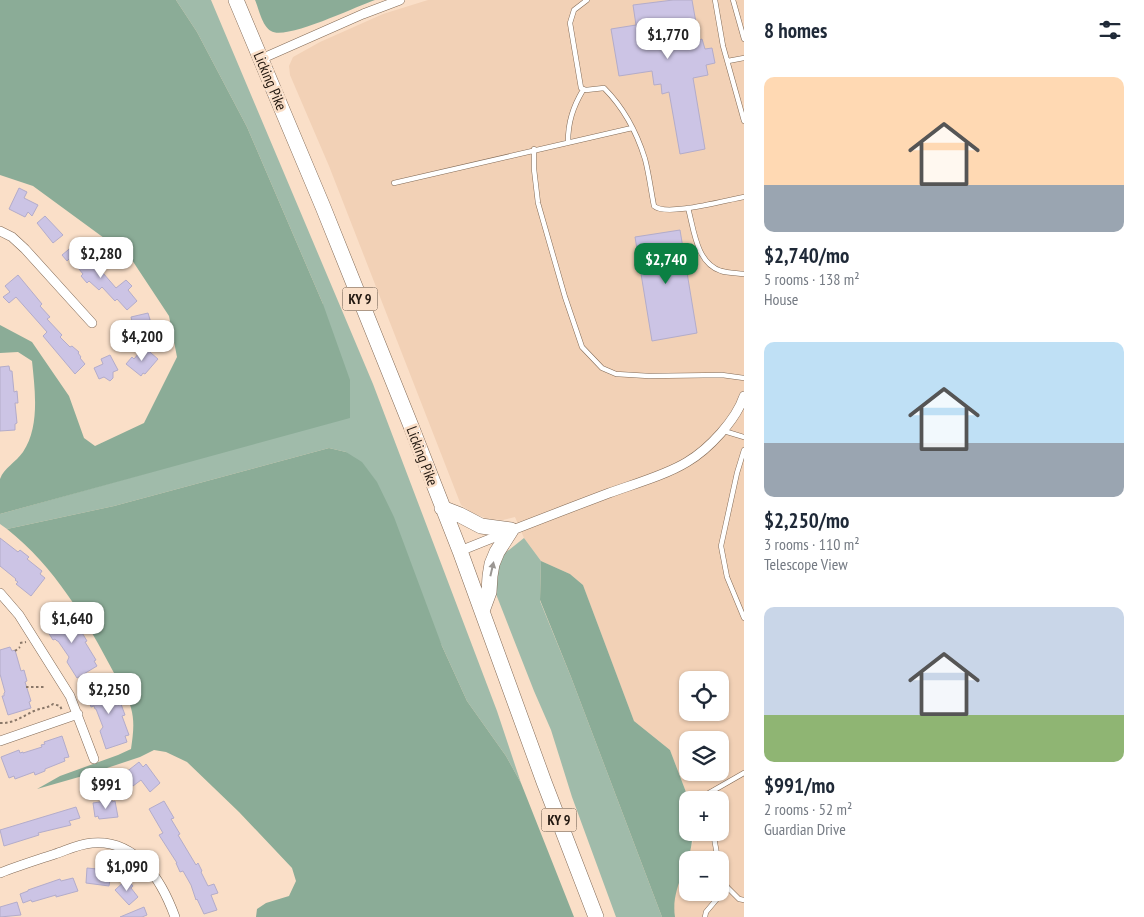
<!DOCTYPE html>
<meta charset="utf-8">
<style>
:root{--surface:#fff;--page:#f6f6f7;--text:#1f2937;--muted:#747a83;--accent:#0b8043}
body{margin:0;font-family:"PT Sans Narrow",sans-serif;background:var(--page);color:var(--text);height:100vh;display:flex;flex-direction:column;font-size:19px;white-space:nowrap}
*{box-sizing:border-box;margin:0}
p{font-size:16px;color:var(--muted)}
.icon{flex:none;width:28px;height:28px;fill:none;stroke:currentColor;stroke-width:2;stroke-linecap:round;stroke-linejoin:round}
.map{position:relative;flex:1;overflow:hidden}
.drawer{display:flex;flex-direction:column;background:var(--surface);width:400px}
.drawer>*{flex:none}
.tools{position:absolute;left:679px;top:671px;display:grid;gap:10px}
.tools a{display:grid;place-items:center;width:50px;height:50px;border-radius:10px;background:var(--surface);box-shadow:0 1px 4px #0004;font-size:25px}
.price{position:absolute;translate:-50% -42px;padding:0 11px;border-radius:10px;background:#fff;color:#222;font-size:16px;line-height:32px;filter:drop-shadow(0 1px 2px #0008)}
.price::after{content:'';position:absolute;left:50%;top:30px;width:15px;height:11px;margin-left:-8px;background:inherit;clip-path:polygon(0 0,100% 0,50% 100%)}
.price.active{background:var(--accent);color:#fff}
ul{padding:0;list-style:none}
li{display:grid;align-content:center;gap:10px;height:265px;padding:0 20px}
li span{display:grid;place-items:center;height:155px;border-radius:10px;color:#555}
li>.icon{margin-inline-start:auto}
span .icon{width:90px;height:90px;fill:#fffc;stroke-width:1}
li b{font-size:21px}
h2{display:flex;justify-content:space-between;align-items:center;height:60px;padding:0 20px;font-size:21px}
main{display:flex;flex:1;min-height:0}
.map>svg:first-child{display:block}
</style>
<main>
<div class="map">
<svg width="744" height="917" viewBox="0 0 744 917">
<rect width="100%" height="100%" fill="#fadfc8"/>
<!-- built -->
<path fill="#f2d1b6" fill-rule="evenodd" d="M428,0H744V917H675L673,904L676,889L693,842L692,833L720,832V800H689L670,750L634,721L583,585L570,574L541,561L524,538L515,517L503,520L488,519L473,513L461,505L329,166L290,75L289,66L293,57L320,42L383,14ZM688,680H720V712H688ZM688,740H720V772H688ZM688,860H720V892H688Z"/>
<!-- green -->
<path fill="#a0bbaa" d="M176,0H211L373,384L497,711L521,783L506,756L467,701L442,646L346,452L329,448L114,506L7,529L0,524V514L222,452L323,304L247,127L197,32Z
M524,538L541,561L540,601L571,677L662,917H616L572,797L551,730L534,691L496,594L495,570L505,553Z"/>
<!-- forest -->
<path fill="#8bac97" d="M0,0H176L197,32L247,127L323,304L350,380V418L0,514V479C4,468 16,462 23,452C40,427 35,390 32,361L18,352L0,353V325L32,342L69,396L84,438L95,446L144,423L177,357L169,316L130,257L33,186L0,175Z
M255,0H375C357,6 285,41 271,31C262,26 259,9 255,0Z
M329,448L346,452L362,462L377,482L394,517L442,646L467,701L506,756L521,783L574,917H256L257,909L266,903L289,896L296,881L292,868L239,812L187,762L166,752L154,750L140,757L86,775L37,789L60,776L118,755L131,749C133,735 135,722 131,708C128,696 119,684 114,673C87,621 54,566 7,529L114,506Z
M541,561L570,574L583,585L634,721L670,750L689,800H688V832L692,833C694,862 670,885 675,917H662L571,677L540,600Z"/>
<!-- building -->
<path fill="#ccc4e5" stroke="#b3acca" d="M673,0H692L699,40L702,39L705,49L712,48L715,63L706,65L708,75L693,78L705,149L680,154L669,92L662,94L661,84L654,85L652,71L619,76L611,29L636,25L633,5Z
M19,188L27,192L24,198L38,205L32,216L28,212L25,217L9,209Z
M45,216L63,235L53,243L37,223Z
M680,230L697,333L652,341L635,237Z
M74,245L101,275L103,273L116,288L126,280L132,286L128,290L137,301L127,310L117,299L115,301L102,287L99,290L89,281L87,283L81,276L83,274L70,258L67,261L62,255Z
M18,275L42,304L40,306L50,317L47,319L62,335L60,337L70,347L72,346L79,352L78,353L81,357L80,358L85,364L75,374L43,336L47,332L16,297L9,303L3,297L10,292L5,286Z
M148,313L155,336L140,340L136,325H133L131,317Z
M144,347L158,359L145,374L143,373L141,376L126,364L132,357L134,359Z
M110,355L118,370L113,372V378L110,381L104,377L99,379L94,368L103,364L101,359Z
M9,366L10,371H12L14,392L17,391L18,403H15L17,423L15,424V430L0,431V367Z
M0,538L18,552L20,550L29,557L27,559L42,571L40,574L45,578L31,596L16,584L18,582L15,580L16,579L0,566Z
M62,612L65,616L67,615L78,632L81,631L87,641L85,642L96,660L94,661L97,666L77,678L67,662L69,657L58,641H57L55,639L53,640L43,624Z
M10,647L12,651L15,650L21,671L24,670L27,681L25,682L31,701L29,702L31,708L8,715L2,696H4V693L5,692L0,674V650Z
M107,682L108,686L111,685L118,705L121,704L125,715L122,716L129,735L125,736L127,742L106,749L100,731L103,727L96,709H95L94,706L91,707L86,689Z
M62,736L69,757L64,758L65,761L45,769V771L35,775L34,772L15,779L14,776L9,778L1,757L19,750L20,753L23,752V753L42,747L41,745L45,744L44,742Z
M139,762L143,767L146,764L160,783L150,792L141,780L133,786L127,779L129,777L125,773Z
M112,800V802L115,801L118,817L99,819L98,816L95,817L93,803Z
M164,801L174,818L171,819L180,834L178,835L196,865L198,863L202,871L201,872L208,886L214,884L218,893L211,895L217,910L204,914L197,899L196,900L191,885L183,871L180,872L176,863H177L159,835L163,833L149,809Z
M76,807L80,818L69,821L71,825L38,833L39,835L4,846L0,830Z
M87,868L97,869V871L111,873L109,886L86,883Z
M73,878L78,891L56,897V895L32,902L31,900L23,903L20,894L28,891V890L60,879L61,881Z
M127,879L133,886L131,888L138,897L129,905L115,890Z
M17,902L21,915L0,917V907Z
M144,907L147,915L142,917H120Z"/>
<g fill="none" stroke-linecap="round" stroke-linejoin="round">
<defs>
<path id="lane" d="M587,0L574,10L570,23L581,88L586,90L604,88C623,107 637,133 645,159C649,174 651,191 654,206C666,217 726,200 744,197
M715,0L723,46L744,121
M733,0L744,39
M728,61L744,58
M568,142C568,122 573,107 583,90
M534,149V169L538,203L565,297L582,347L602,368L616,374L649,376L722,375L744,378
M394,183L632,128
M688,208C694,229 696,263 721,271C728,273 737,273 744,274
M724,431L744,437
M744,450L737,473L721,546L727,577L744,618
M707,800L709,793L744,773
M713,832L718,860
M720,867L727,887L739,899L744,900
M705,917L706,912L727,887"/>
<path id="street" d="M261,59L363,14L400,0
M0,231L12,237L25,249L92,323
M460,551C509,531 559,512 609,493C634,484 666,475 687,462C709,449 736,420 744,396
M0,593L19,615L70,696L94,759
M0,741L78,714
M0,873C18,866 37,860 55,854C67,850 79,844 92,843C137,839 162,881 175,917"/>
<path id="primary" d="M236,0L323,207L411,426L460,551L544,782L596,917
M442,508L460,515L481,526L511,530L497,552L492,564L490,576L489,592L482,611"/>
</defs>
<!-- lane casing -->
<use href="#lane" stroke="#826a56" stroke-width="5.5"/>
<!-- street casing -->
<use href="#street" stroke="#826a56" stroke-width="10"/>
<!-- primary casing -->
<use href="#primary" stroke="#826a56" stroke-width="16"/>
<!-- path -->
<path stroke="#897768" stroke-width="2" stroke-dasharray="2.5 2.5" stroke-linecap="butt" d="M20,643L26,642
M15,651L20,647
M26,687H45
M0,723C13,724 23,716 34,711C41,708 48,708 53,704L60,706L62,710"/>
<!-- lane -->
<use href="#lane" stroke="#fff" stroke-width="4.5"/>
<!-- street -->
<use href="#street" stroke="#fff" stroke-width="9"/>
<!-- primary -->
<use href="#primary" stroke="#fff" stroke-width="15"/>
</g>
<!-- one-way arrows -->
<defs><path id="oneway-solid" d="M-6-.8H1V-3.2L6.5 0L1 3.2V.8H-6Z" transform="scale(1.25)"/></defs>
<use fill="#9b9793" href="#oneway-solid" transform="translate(492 569) rotate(-77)"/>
<g text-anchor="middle" stroke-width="5" stroke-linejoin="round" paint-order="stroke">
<!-- shield labels -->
<g fill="#fadfc8" stroke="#625346" stroke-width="1">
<rect x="342.5" y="287.5" width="35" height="23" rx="4"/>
<rect x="541.5" y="808.5" width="35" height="23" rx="4"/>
</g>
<g font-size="14" font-weight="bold" fill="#21170f">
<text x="360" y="304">KY 9</text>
<text x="559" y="825">KY 9</text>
</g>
<!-- street labels -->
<g font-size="15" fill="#21170f" stroke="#fadfc8">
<text transform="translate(270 81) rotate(67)" y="5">Licking Pike</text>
<text transform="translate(422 456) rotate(69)" y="5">Licking Pike</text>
</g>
</g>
</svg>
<div class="tools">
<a><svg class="icon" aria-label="locate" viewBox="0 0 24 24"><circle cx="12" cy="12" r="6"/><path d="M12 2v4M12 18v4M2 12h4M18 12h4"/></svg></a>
<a><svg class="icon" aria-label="layers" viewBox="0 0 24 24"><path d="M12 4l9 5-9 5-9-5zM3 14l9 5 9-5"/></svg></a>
<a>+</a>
<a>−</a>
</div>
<b class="price" style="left:668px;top:60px">$1,770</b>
<b class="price" style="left:101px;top:279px">$2,280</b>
<b class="price active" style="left:666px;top:285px">$2,740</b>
<b class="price" style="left:142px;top:362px">$4,200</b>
<b class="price" style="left:72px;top:644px">$1,640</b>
<b class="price" style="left:109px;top:715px">$2,250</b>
<b class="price" style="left:106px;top:810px">$991</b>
<b class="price" style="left:127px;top:892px">$1,090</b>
</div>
<section class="drawer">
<h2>8 homes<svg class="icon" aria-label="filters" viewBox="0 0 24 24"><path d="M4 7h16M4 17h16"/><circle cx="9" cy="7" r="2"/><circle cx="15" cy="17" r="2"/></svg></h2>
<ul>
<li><span style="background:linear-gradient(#ffd9b3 70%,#9aa5b1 0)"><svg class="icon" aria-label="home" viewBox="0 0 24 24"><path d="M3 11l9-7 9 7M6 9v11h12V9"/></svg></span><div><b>$2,740/mo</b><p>5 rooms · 138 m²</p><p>House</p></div></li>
<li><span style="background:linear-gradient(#bfe0f5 65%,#9aa5b1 0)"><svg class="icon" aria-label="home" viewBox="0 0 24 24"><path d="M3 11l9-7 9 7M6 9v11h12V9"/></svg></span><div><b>$2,250/mo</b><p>3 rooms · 110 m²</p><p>Telescope View</p></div></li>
<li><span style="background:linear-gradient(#c9d6e8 70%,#8fb573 0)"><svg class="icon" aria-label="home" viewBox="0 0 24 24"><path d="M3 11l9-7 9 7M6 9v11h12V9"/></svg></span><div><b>$991/mo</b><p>2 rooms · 52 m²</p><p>Guardian Drive</p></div></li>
</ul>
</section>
</main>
